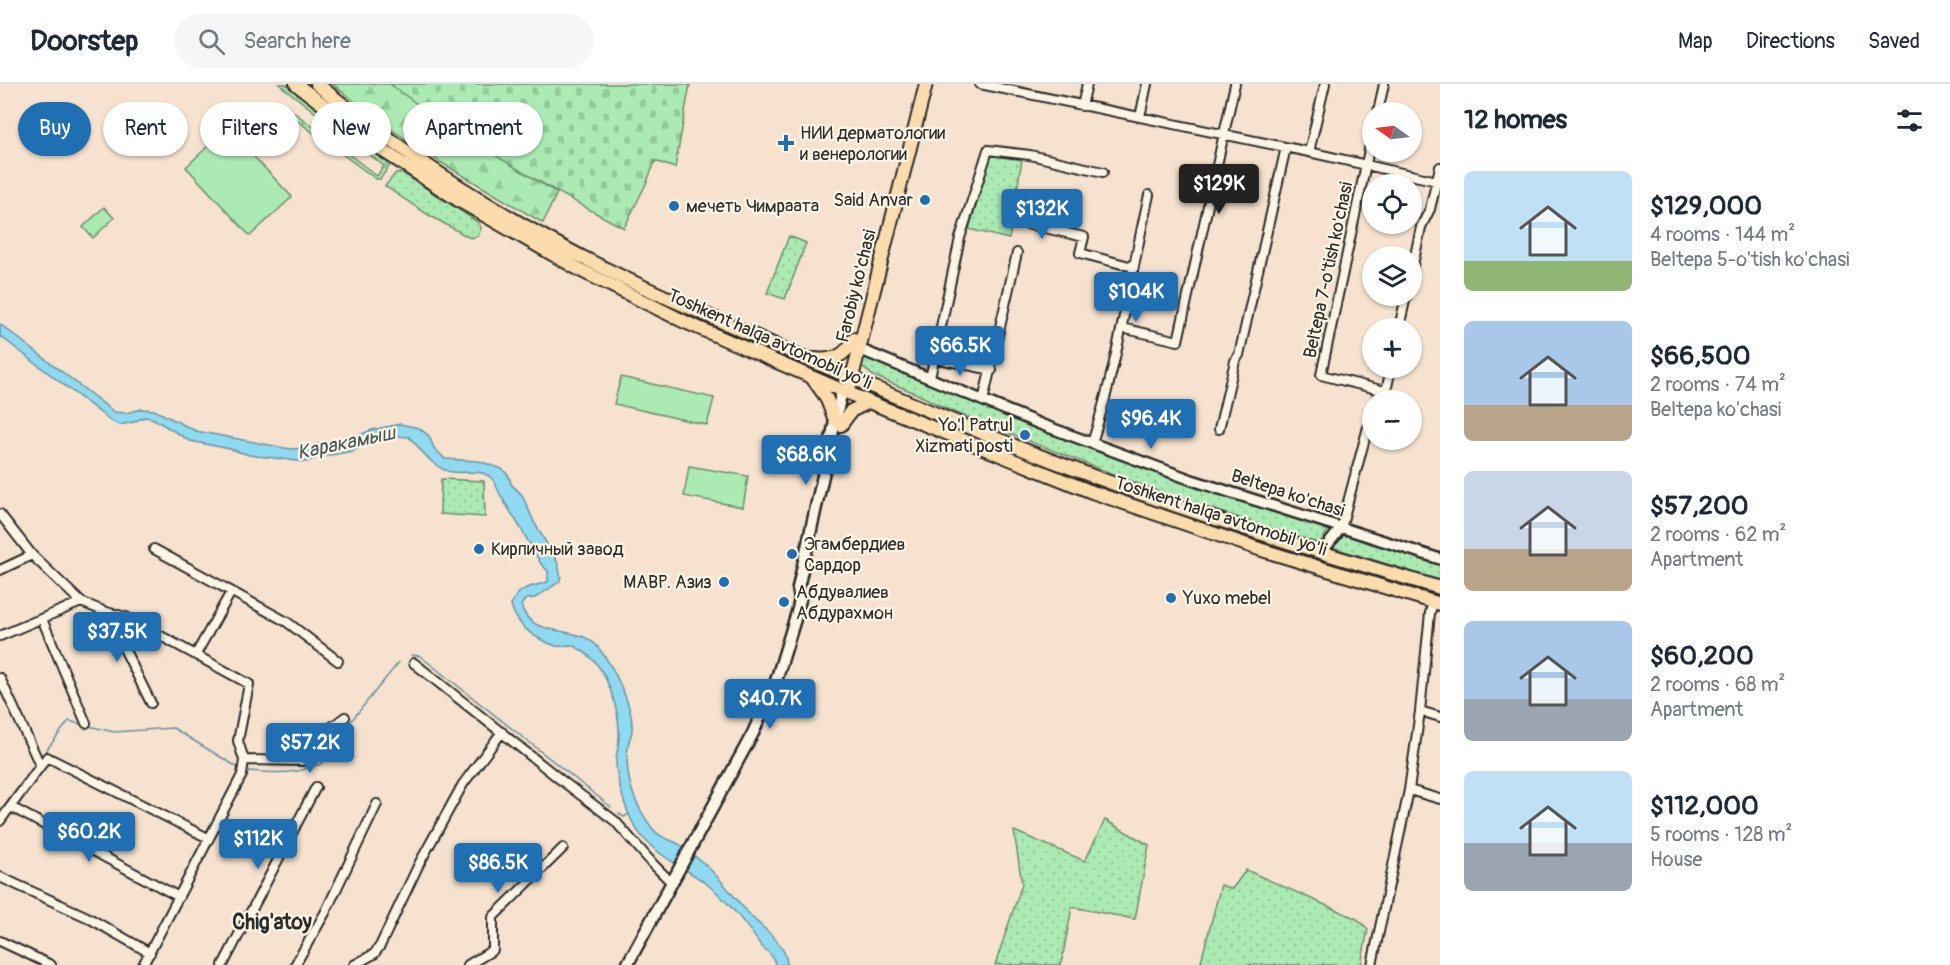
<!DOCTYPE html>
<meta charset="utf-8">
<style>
:root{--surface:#fff;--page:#f6f6f7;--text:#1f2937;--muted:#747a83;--line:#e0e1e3;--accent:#1f6fb2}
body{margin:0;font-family:Pangolin,sans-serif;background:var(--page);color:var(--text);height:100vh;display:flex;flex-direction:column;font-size:22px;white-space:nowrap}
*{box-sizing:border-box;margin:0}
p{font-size:20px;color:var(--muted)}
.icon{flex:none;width:33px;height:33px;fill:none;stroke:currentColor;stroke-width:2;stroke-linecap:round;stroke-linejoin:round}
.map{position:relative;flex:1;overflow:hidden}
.drawer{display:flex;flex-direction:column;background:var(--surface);width:510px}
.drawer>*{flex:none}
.banner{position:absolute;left:18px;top:18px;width:570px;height:54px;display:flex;gap:12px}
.needle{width:39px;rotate:284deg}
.buttons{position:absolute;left:1362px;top:18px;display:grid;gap:12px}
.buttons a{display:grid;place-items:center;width:60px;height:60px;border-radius:50%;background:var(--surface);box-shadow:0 2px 4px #0004;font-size:30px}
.price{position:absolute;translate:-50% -51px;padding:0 14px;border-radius:6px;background:var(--accent);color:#fff;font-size:20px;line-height:39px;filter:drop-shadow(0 2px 3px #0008)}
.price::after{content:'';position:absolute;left:50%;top:36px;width:18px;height:14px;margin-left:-9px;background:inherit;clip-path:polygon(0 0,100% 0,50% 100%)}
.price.active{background:#222;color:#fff}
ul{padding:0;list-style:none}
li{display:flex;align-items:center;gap:18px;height:150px;padding:0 24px}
li span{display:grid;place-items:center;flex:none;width:168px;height:120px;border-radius:9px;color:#555}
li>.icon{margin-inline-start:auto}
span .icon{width:72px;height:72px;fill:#fffc;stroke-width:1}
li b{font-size:26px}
h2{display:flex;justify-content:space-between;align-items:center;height:72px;padding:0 24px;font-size:26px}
.chip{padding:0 21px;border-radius:27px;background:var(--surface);box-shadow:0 2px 4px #0004;font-size:21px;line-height:54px}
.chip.active{background:var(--accent);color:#fff}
header{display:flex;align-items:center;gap:36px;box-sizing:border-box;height:84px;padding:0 30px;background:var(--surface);border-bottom:2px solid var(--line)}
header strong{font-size:28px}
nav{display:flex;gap:33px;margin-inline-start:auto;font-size:21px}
.search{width:420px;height:54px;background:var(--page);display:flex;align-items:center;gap:15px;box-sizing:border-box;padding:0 21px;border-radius:33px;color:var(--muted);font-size:22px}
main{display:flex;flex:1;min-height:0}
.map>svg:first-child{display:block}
</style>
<header>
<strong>Doorstep</strong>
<div class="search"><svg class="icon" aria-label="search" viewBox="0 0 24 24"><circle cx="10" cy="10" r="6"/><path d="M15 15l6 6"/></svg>Search here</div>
<nav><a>Map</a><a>Directions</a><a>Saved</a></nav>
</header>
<main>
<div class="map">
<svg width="1440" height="881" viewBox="0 0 1440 881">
<defs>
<pattern id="grass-dots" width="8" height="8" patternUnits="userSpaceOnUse" patternTransform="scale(1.5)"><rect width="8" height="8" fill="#abebb3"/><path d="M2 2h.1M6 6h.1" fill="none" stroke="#93ca9a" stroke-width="1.8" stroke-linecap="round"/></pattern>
<pattern id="forest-firs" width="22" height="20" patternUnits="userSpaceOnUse" patternTransform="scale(1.5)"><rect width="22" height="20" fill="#abebb3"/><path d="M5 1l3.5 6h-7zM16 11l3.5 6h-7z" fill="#93ca9a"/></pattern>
<pattern id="cemetery-stones" width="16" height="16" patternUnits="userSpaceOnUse" patternTransform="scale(1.5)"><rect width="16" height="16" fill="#abebb3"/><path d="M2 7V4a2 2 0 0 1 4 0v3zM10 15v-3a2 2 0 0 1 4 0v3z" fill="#93ca9a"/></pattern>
</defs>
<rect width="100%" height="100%" fill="#f6e2ce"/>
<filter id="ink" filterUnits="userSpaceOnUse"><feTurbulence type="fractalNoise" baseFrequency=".0167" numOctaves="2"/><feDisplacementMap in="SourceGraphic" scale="12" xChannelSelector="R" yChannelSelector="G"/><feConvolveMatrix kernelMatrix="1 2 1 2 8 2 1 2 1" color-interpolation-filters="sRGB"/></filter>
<g filter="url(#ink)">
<!-- grass -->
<path fill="url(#grass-dots)" stroke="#6b8b6f" stroke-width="1.5" d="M398,67L619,198L824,288L660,221L555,168L395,71Z
M992,70L1022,75L1009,155L969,145Z
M396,89H403L479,139L481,144L478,152L470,154L427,130L385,102Z
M789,152L806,159L785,215L767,209Z
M868,273C938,303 1008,332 1079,359C1162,390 1246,417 1329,445L1319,460L1159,408L947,325L917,310L872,291L862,282V274Z
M855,305L1069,390L1225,445L1224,448L1068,393Z
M441,395L484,397L485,433L440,430Z
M1242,450L1440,511V515L1241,454Z
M1345,450L1440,479V496L1331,463L1339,458Z
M1105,736L1149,761L1135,835L1072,823L1061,881H995L1022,800L1014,747L1085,777Z
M1246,786L1357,835L1368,845L1361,881H1200L1221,801L1232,805Z"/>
<!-- forest -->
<path fill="url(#forest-firs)" stroke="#6b8b6f" stroke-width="1.5" d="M279,0H285L391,80L380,95H376L283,26L286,22L377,92L384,82Z
M332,0H390L455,45L557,109L543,139L442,79L388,43Z"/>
<!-- cemetery -->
<path fill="url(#cemetery-stones)" stroke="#6b8b6f" stroke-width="1.5" d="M390,0H690L675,84L655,77L647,98L624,144C544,102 462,55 390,0Z"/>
<!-- park -->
<path fill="#abebb3" stroke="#6b8b6f" stroke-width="1.5" d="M227,44L292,113L250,152L186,83Z
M104,123L114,134L93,154L83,143Z
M621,293L714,314L707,341L614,320Z
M689,382L748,392L743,423L684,412Z"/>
<!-- water -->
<path fill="#8fd9f1" stroke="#6793a2" stroke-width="1.5" d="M0,240L114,328L126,329L141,325L154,326L196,347L290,365L306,364L325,358L349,355L372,346L400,340L419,344L429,352L434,364L445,375L479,377L502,385L509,392L511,400L522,411L535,440L557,477L561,493L559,498L535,514L526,515L521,521C530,556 576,539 597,562C612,580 634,622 632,646C632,651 628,657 628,663C624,693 635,721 652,744C660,754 669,755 679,760C685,764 691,769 697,774C718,790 733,812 750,831C758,840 769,847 776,856C782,863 787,873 787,881H775C775,873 768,867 762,863C748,843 727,816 708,801C682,781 651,771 634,741C625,725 617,697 616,680C616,670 619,661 619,652C620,631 610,596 596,579C591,573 578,562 570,561C565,561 561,563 556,562C535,555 517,542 511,521C519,502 530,503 548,498V487L541,480C529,458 517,437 503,416C498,408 496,397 489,392C478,385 464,390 452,388C433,385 422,366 409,353L397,352L383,354L353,367L319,373L306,378L249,371L230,365L190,357L152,334L144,333L134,338L120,341L111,337L0,252Z"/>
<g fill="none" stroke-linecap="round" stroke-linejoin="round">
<!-- stream -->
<path stroke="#6793a2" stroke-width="1.5" d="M411,571L420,572L611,723
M89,642L114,648L173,644L237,683
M41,673L69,637L84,641
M249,687C280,689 294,691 323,679L330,663L399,578
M0,728L36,679
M619,730L624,733L629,730"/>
<defs>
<path id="minor" d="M980,0L1309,68L1437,97
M1082,22L1087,0
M1378,28L1384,0
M1140,33L1147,0
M1372,52L1321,291L1385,307
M1309,68L1325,0
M1014,137L1084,153L1080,169L1133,183
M1412,186L1421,143L1430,125L1440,83
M1122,244L1178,257L1235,0
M1399,244L1406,212
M934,274L992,286
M930,294L960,154L988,66L1030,71L1103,88
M1376,316L1387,303L1391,284
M983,317L1017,169
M1219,345L1235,277L1239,271L1286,63
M1092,359C1118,279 1130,194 1149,111
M0,430L32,471L81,518L106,528L126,533L249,600L238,657L244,676L242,691L143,881
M1341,444L1372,328
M154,465L287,538L338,577
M0,486L32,471
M106,528L151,619
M42,535L86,639
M0,552L81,518
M196,570L231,508
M414,579L561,696L615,737L653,780L671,798
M0,594L40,681
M1420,627L1440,633
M244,676L308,677L312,675L333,642L345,633
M1409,706L1440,715
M11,723L179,813
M0,737L47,673L208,754
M0,793L87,833L150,869
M0,857L51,881
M223,881L316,703
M295,881L325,829L377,720
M354,881L374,870L380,862L419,780L463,700L502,648
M468,881L493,866V833L563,764
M1372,881L1409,706L1420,627L1430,529L1433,518"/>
<path id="tertiary" d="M859,265L1040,340L1192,396L1440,475
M1322,468L1341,444"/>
<path id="secondary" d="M627,881L753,649L776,597L798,525L800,515L798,504L842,306"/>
<path id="primary" d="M848,309L926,0"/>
<path id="trunk" d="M296,0L385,68L458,116L580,186L685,238L869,318L1092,408L1262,466L1440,520
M317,0C407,73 506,136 610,187C664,214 720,236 775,261C889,310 1003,360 1120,402C1225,440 1333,472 1440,504
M813,275C833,277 845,273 854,255
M813,295L826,313L835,336
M841,341L851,327L869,318"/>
</defs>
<!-- minor casing -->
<use href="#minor" stroke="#2b2b2b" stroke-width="12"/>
<!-- tertiary casing -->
<use href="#tertiary" stroke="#2b2b2b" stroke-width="14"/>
<!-- secondary casing -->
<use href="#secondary" stroke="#2b2b2b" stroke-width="15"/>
<!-- primary casing -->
<use href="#primary" stroke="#2b2b2b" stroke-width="16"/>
<!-- trunk casing -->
<use href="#trunk" stroke="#2b2b2b" stroke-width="16"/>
<!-- minor -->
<use href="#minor" stroke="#fcf5e5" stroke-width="8"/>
<!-- tertiary -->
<use href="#tertiary" stroke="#fcf5e5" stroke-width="9"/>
<!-- secondary -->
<use href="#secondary" stroke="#fcf5e5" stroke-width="10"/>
<!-- primary -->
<use href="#primary" stroke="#fcdcac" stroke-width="12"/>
<!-- trunk -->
<use href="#trunk" stroke="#fcdcac" stroke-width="12"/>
</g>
</g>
<!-- markers -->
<g fill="#1f6fb2" stroke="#fcf5e5" stroke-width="2">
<path d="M783 50h6v6h6v6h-6v6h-6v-6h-6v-6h6z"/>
<circle cx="925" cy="116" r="6"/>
<circle cx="674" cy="122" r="6"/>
<circle cx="1025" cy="351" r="6"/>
<circle cx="479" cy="465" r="6"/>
<circle cx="792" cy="470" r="6"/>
<circle cx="724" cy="498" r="6"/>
<circle cx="1171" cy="514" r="6"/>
<circle cx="784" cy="518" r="6"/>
</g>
<g text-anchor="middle" stroke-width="4.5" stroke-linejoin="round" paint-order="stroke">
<!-- poi labels -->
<g font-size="18" fill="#2b2b2b" stroke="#fcf5e5" text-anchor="start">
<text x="800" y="55">НИИ дерматологии<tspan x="800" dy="21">и венерологии</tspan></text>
<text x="913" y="122" text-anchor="end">Said Anvar</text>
<text x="686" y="128">мечеть Чимраата</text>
<text x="1013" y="347" text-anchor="end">Yo'l Patrul<tspan x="1013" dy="21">Xizmati posti</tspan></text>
<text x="804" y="466">Эгамбердиев<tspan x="804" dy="21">Сардор</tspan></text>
<text x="491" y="471">Кирпичный завод</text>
<text x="712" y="504" text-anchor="end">МАВР. Азиз</text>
<text x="796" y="514">Абдувалиев<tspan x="796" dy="21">Абдурахмон</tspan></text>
<text x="1183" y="520">Yuxo mebel</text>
</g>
<!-- street labels -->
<g font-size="18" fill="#2b2b2b" stroke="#fcf5e5">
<text transform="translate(1328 186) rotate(-78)" y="6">Beltepa 7-o'tish ko'chasi</text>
<text transform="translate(856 202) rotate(-76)" y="6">Farobiy ko'chasi</text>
<text transform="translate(770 255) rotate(24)" y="6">Toshkent halqa avtomobil yo'li</text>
<text transform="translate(1288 409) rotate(18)" y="6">Beltepa ko'chasi</text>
<text transform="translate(1221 432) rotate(18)" y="6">Toshkent halqa avtomobil yo'li</text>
</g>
<!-- water labels -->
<g font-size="20" font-style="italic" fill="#44565c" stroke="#fcf5e5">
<text transform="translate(346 358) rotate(-12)" y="7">Каракамыш</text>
</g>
<!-- quarter labels -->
<g font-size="21" font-weight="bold" fill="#2b2b2b" stroke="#fcf5e5">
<text x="272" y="845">Chig'atoy</text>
</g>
</g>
</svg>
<div class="buttons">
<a><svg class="needle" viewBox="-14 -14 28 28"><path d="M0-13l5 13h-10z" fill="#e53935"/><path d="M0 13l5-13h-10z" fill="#747a83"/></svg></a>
<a><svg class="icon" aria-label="locate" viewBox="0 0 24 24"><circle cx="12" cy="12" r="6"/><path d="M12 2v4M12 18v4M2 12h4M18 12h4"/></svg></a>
<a><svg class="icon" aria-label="layers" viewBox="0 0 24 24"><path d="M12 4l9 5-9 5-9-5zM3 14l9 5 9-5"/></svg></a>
<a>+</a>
<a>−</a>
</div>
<b class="price active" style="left:1219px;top:131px">$129K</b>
<b class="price" style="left:1042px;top:156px">$132K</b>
<b class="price" style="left:1136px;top:239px">$104K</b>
<b class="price" style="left:960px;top:293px">$66.5K</b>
<b class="price" style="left:1151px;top:366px">$96.4K</b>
<b class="price" style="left:806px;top:402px">$68.6K</b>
<b class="price" style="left:117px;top:579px">$37.5K</b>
<b class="price" style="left:770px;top:646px">$40.7K</b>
<b class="price" style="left:310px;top:690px">$57.2K</b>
<b class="price" style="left:89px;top:779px">$60.2K</b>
<b class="price" style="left:258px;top:786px">$112K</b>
<b class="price" style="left:498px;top:810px">$86.5K</b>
<div class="banner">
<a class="chip active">Buy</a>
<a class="chip">Rent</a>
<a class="chip">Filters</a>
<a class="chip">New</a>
<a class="chip">Apartment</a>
</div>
</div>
<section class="drawer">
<h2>12 homes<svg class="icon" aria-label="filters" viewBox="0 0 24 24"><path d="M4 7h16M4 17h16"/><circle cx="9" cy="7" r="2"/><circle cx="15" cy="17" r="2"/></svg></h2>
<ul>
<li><span style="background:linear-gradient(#bfe0f5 75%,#8fb573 0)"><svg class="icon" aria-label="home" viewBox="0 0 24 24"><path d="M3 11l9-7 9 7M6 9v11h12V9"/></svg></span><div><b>$129,000</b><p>4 rooms · 144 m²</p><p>Beltepa 5-o'tish ko'chasi</p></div></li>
<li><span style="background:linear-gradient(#a9c7e8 70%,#b9a48a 0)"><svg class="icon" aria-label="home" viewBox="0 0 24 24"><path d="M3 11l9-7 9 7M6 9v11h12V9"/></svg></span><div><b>$66,500</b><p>2 rooms · 74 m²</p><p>Beltepa ko'chasi</p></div></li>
<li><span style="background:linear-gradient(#c9d6e8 65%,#b9a48a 0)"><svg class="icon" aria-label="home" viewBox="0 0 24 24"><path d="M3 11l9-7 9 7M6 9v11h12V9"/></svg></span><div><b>$57,200</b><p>2 rooms · 62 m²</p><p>Apartment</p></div></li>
<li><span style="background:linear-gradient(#a9c7e8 65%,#9aa5b1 0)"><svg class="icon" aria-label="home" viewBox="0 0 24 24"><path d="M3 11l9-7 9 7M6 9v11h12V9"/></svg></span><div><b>$60,200</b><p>2 rooms · 68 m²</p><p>Apartment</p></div></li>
<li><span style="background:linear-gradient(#bfe0f5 60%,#9aa5b1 0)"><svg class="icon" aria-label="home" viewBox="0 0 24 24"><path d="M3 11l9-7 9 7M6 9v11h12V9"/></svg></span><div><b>$112,000</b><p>5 rooms · 128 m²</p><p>House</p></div></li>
</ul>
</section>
</main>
